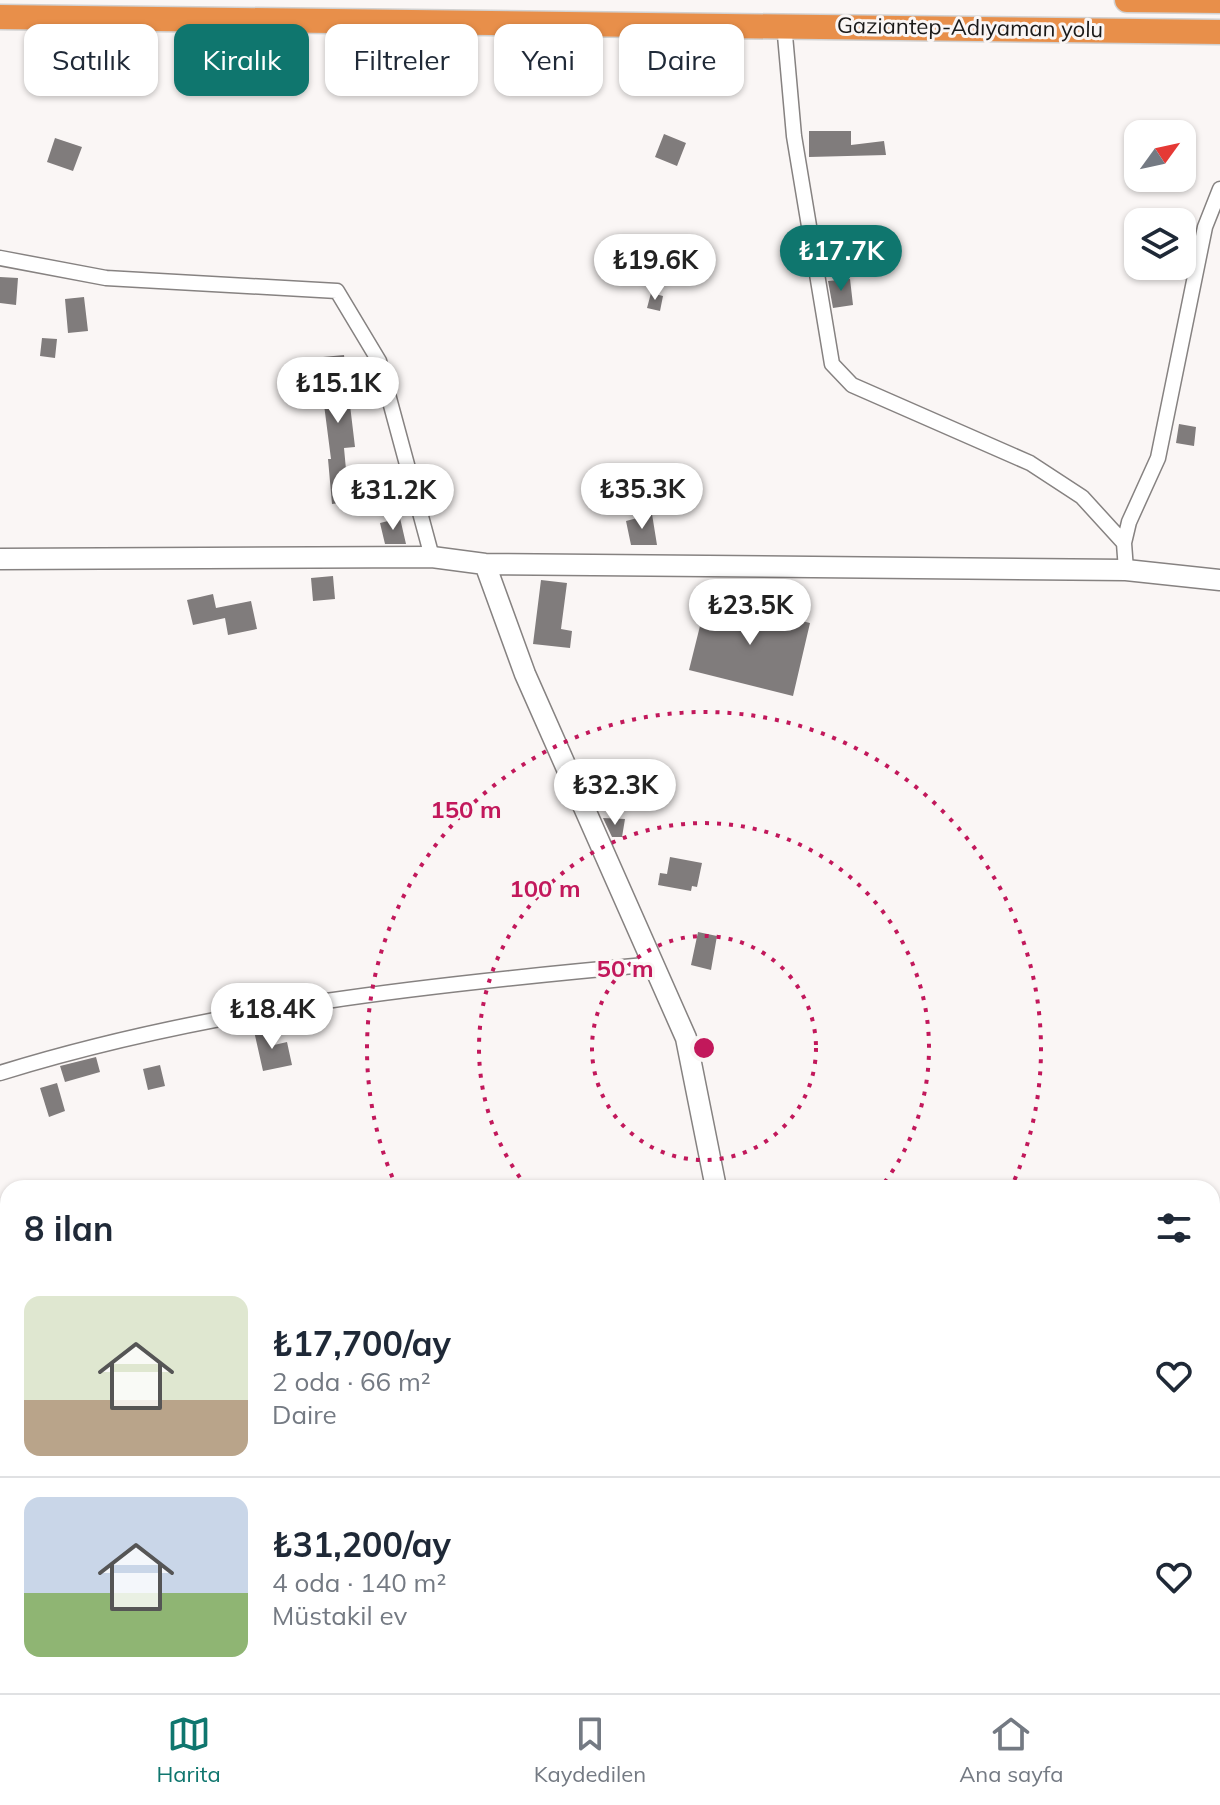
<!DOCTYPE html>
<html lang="tr">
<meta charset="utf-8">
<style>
:root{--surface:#fff;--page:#f2f2f3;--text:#1f2937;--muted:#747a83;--line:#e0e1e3;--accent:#0f766e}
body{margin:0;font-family:Mulish,sans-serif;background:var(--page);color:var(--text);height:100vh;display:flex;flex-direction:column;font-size:30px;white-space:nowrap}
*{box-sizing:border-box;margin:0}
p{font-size:26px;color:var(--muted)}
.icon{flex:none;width:44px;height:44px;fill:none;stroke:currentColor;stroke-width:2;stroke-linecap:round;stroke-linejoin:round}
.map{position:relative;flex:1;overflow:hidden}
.panel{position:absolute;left:0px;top:1180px;width:1220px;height:514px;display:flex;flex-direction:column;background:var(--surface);border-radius:24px 24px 0 0;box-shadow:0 2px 6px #0004}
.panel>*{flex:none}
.hud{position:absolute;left:24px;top:24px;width:800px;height:72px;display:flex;gap:16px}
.needle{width:52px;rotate:57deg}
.buttons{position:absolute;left:1124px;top:120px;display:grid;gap:16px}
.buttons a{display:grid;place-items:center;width:72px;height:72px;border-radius:16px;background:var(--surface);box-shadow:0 2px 6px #0004;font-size:40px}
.price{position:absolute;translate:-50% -68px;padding:0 18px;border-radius:28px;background:#fff;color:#222;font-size:26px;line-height:52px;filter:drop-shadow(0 2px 4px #0008)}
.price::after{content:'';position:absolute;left:50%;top:48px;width:24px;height:18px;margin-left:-12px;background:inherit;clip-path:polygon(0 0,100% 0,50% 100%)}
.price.on{background:var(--accent);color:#fff}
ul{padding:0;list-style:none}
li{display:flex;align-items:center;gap:24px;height:200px;padding:0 24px}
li+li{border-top:2px solid var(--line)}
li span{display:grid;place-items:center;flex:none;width:224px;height:160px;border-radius:16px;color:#555}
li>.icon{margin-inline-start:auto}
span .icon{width:96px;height:96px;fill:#fffc;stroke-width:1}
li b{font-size:34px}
h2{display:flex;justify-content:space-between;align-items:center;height:96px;padding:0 24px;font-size:34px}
.pill{padding:0 28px;border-radius:16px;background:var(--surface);box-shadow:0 2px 6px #0004;font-size:28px;line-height:72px}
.pill.on{background:var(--accent);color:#fff}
.dock{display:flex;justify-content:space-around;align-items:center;height:112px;border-top:2px solid var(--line);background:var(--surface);font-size:22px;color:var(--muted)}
.dock a{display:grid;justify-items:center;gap:4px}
.dock .on{color:var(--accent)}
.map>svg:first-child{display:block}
</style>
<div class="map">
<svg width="1220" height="1693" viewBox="0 0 1220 1693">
<rect width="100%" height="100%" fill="#faf6f5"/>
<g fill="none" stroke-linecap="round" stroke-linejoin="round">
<!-- stream -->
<path stroke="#e88ab9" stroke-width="4" d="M1212,1459L1220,1441
M1181,1686L1182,1693"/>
</g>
<!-- building -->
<path fill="#807c7c" d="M44,45L56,48L49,79L37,76Z
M809,131H851V145L884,141L886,155L809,157Z
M664,134L686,143L677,166L655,157Z
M55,138L82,147L73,171L47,162Z
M0,277L18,278L16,305L0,303Z
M850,279L853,305L833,308L828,281Z
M651,293L663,296L660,311L647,308Z
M84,297L88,331L68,333L65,299Z
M42,338L57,339L55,358L40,356Z
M344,355L355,447L344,448L349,502L332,504L328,459H331L322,389H326L323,357Z
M1179,424L1196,427L1194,446L1176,443Z
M652,514L657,545H631L626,521Z
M400,518L406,544H385L380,523Z
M333,576L335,599L313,601L311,578Z
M541,580L567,583L561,629L572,631L570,648L533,644Z
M213,594L216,608L251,601L257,629L228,635L225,618L193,625L187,600Z
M707,598L810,623L793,696L689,670Z
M603,818L625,819L622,837H612Z
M670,857L702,863L697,887L692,886L691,891L658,885L660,873L667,874Z
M698,932L717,936L711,970L691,965Z
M270,1027L274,1045L287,1042L292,1065L263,1071L254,1031Z
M96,1057L100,1072L65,1082L60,1066Z
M160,1065L165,1086L148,1090L143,1069Z
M57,1083L65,1111L49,1117L40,1088Z"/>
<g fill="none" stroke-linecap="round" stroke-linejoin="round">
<defs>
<path id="lane" d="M0,1531L8,1527"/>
<path id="street" d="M784,24L794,136L832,364L852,385L1030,463L1082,497L1124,543
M0,258L106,278L337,291L379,361L432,557
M1126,570L1124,543L1129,522L1158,458L1205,227L1220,189
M0,1073C213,1007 434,984 656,964"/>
<path id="secondary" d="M0,559L432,557L485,564L1126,570L1220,580
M485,564L525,674L686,1038L716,1188
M783,1686L784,1693"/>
<path id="highway" d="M1127,0L1220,1
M0,17L1220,32"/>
</defs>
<!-- lane casing -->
<use href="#lane" stroke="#868281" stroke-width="10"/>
<!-- street casing -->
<use href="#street" stroke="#868281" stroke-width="17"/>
<!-- secondary casing -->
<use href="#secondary" stroke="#868281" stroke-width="23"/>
<!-- highway casing -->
<use href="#highway" stroke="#d1d1d1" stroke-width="27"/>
<!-- lane -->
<use href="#lane" stroke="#fff" stroke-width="7"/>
<!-- street -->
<use href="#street" stroke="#fff" stroke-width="14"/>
<!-- secondary -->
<use href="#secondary" stroke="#fff" stroke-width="20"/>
<!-- highway -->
<use href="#highway" stroke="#e88f4a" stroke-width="24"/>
</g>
<!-- distance rings -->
<g fill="none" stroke="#c2185b" stroke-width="4" stroke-dasharray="4 8">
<circle cx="704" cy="1048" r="112"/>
<path d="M527 1187A225 225 0 1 1 881 1187"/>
<path d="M397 1188A337 337 0 1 1 1011 1188"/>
</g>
<g text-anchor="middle" stroke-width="6" stroke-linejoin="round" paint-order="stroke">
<!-- street labels -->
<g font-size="22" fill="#1b1a19" stroke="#faf6f5">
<text transform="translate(970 27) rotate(1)" y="8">Gaziantep-Adıyaman yolu</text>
</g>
</g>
<circle cx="704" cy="1048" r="12" fill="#c2185b" stroke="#faf6f5" stroke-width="4"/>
<g font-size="24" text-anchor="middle" font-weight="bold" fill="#c2185b" stroke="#faf6f5" stroke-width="6" stroke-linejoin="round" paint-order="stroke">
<text x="466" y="818">150 m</text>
<text x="545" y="897">100 m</text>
<text x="625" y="977">50 m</text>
</g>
</svg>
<div class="buttons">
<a><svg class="needle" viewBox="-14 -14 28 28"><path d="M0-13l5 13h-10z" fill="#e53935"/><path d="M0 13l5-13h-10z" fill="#747a83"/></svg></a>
<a><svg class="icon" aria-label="layers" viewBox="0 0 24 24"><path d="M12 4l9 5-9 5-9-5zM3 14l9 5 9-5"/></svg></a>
</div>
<b class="price on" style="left:841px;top:293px">₺17.7K</b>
<b class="price" style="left:655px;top:302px">₺19.6K</b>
<b class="price" style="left:338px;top:425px">₺15.1K</b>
<b class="price" style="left:642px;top:531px">₺35.3K</b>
<b class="price" style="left:393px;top:532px">₺31.2K</b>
<b class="price" style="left:750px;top:647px">₺23.5K</b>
<b class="price" style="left:615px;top:827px">₺32.3K</b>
<b class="price" style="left:272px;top:1051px">₺18.4K</b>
<div class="hud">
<a class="pill">Satılık</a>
<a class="pill on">Kiralık</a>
<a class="pill">Filtreler</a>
<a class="pill">Yeni</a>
<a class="pill">Daire</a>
</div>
<section class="panel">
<h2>8 ilan<svg class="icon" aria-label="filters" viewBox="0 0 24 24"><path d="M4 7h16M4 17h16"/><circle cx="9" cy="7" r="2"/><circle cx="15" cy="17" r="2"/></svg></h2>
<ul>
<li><span style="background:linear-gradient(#dfe7d0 65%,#b9a48a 0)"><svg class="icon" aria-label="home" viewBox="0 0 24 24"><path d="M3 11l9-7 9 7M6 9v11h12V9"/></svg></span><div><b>₺17,700/ay</b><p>2 oda · 66 m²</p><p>Daire</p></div><svg class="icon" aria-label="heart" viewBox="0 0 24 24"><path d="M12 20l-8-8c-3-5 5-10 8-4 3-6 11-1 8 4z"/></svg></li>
<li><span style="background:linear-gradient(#c9d6e8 60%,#8fb573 0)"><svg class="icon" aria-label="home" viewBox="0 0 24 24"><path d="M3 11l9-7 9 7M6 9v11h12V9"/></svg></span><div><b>₺31,200/ay</b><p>4 oda · 140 m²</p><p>Müstakil ev</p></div><svg class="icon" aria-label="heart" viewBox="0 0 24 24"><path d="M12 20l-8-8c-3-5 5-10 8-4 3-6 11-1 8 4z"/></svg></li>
</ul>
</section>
</div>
<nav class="dock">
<a class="on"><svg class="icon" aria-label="map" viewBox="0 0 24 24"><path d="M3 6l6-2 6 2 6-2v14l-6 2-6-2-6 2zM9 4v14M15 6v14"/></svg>Harita</a>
<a><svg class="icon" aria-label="saved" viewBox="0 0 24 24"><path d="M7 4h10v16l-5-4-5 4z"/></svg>Kaydedilen</a>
<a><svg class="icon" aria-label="home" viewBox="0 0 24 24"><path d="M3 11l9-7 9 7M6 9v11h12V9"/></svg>Ana sayfa</a>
</nav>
